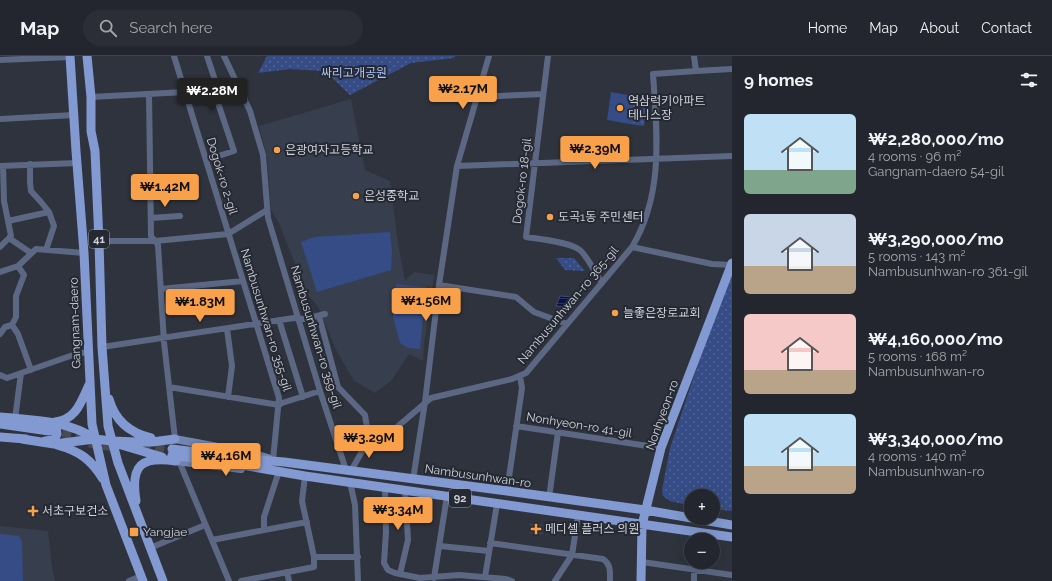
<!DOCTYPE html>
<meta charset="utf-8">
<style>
:root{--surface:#23262e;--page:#2b2e36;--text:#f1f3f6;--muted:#a3a5aa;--line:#40434a;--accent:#f8a14a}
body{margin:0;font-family:Raleway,"Noto Sans KR",sans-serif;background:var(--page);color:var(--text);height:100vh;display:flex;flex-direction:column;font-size:15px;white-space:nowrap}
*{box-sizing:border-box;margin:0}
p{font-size:13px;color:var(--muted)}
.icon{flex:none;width:22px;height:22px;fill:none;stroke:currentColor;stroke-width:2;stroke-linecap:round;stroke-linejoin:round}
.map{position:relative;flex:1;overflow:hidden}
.drawer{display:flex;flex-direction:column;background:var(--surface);width:320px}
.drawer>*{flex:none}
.fabs{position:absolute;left:684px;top:433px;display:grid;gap:8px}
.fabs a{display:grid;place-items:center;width:36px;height:36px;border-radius:50%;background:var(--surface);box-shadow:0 4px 16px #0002,0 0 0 1px var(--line);font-size:20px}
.price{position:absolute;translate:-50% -34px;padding:0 9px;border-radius:4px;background:var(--accent);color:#111;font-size:13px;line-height:26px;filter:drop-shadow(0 1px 2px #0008)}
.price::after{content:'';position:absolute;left:50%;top:24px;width:12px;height:9px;margin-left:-6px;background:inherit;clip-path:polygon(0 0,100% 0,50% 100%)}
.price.current{background:#222;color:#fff}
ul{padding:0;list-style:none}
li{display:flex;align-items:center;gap:12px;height:100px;padding:0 12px}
li span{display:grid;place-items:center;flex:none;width:112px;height:80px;border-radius:6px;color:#555}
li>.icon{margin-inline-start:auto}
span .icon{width:48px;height:48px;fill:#fffc;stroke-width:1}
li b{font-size:17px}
h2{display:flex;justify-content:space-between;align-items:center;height:48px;padding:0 12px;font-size:17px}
header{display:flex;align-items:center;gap:24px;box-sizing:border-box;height:56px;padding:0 20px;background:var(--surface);border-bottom:1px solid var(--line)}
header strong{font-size:19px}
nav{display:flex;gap:22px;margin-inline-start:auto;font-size:14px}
.search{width:280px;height:36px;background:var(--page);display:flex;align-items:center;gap:10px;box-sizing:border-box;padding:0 14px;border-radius:22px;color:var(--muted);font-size:15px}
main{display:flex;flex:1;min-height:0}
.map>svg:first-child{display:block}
</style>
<header>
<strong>Map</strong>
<div class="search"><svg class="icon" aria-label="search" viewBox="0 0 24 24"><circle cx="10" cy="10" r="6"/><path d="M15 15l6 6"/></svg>Search here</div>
<nav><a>Home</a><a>Map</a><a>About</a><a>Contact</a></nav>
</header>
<main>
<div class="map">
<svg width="732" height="525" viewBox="0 0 732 525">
<defs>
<pattern id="park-dots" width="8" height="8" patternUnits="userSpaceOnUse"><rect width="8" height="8" fill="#354c86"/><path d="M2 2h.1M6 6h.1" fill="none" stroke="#516596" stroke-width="1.8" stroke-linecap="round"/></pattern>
<pattern id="water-rules" width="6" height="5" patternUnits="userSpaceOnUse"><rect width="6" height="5" fill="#061349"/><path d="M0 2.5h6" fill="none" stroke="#293462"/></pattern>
</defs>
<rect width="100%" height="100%" fill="#2f333d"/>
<!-- built -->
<path fill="#373e4d" d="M351,43L365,114L390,125L398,187L405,225L414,216L434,219L424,288L423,305L409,298L391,325L375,337L354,325L336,294L319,252L306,236L279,167L271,154L267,101L259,70Z
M530,467L544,469L543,479L529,477Z
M0,470L48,475L52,511L55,525H0Z"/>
<!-- grass -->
<path fill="#354c86" d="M611,36L634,40L630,68L607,64Z
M390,176L392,196L391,214L317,236L301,186L314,181Z
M396,228L426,231L420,293L408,292L400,287L393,261Z
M0,478L19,480L22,486L23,525H0Z"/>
<!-- park -->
<path fill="url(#park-dots)" d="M267,0H455L454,2L411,7L350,39L325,15L290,13L258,17Z
M634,40L647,42L644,70L630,68Z
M588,91V100L567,101V92Z
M556,202H574L585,215L565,214Z
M732,214V455L713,453V440H691V450L670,445L663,440L662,434L670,392L702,296Z"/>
<!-- water -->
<path fill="url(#water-rules)" stroke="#424c74" d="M581,236L572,251L556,250L560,240L575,241Z"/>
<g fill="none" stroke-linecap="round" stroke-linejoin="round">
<!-- primary-tunnel -->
<path stroke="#474b54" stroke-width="9" stroke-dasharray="9 4.5" stroke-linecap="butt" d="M49,375L92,381
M89,387L120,392
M142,389L172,393"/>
<!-- minor -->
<path stroke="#5c6883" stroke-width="6" d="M174,0L279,342L273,404
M224,0L250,55L263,99L268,162L320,335L346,414
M548,0L526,181C539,183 572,186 581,195C588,202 596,218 602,227
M0,4L70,1
M696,15L732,13
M149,38L151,180L158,189L164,286L175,383
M91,41L185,36L245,43
M477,41L543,38
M0,63L74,59
M206,104L234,95L217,44L219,36L207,0
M30,108V126L31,135L41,146L49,156L54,170L46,194
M0,110L77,107
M3,110L4,145L11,180L9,182
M457,110L732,100
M151,162L180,160
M8,165L49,156
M9,182L31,197
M99,185H155L228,178L267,154
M0,191L9,182
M632,191L712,208L732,209
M0,216L18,210L36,193L84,197
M439,229L516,241L534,256L567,268
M161,233L243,225
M319,260L338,331L365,359L368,378L370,381
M279,264L303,341
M12,269L16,261V240L24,219L18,210
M227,273L232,310L228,341
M0,278L5,271L12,269L18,278L31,314
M102,291L294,262L305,263L325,258
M0,319L7,322L76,298L88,296
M169,331L279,349L282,347L320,335
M15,363L21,317
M516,370L661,392
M370,381H379L390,377L431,342L512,323L526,317L632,191C664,138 657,77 653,18L696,15L694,0
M179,405L229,525
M351,415L370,381
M413,424L425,346L439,229L457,110L489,0
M350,426L355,449L358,525
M385,431L386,476L384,507L388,514L395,517L420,522L459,519L506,523L512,525
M507,435L522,332L520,320
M549,442L558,376
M264,474V461L279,415
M212,484L307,466
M490,487L603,503C611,508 610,516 610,525
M440,490L489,495
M150,492L205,469
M314,501H358
M642,506L732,519
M694,514V525
M287,516L289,525
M400,518L408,484L405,434
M485,521L497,448
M434,522L447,440
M129,525L141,520
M241,525L314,511V501L302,445L305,420
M555,525L572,499L578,459"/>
<!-- secondary -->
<path stroke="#7284af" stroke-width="8" d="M175,383L250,397L268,402
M176,405L241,413"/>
<!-- primary -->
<path stroke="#829ad1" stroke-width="9" d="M70,0L76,95L84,197L92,368L106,429L143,525
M87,0L91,41V75L95,95L99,185L102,291L108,370L118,407L163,525
M109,343C115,365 130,377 151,382
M0,361C31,364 68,364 95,383
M55,366C76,364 81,346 89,329
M0,368L49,375
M0,381L26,383
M22,383L54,388L95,383L112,385L137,386H152L175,383
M45,385L54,384L57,378L56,371L48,367
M118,388L162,401
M57,389C79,395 91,403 103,423
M172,393L196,396
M172,399L242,409L305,420L732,481
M236,402L284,406L507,435L645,454L732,469
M136,445C130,408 142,400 176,405
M641,525L642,469L661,392L732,207"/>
</g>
<!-- markers -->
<g fill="#f8a14a" stroke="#252933" stroke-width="1.5">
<circle cx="620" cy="52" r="4"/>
<circle cx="277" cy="94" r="4"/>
<circle cx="356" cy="140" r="4"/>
<circle cx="550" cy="161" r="4"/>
<circle cx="615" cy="257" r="4"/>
<path d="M31 449h4v4h4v4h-4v4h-4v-4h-4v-4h4z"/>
<path d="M534 467h4v4h4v4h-4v4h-4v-4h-4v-4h4z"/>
<rect x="129" y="471" width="10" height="10" rx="2"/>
</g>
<g text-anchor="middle" stroke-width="4" stroke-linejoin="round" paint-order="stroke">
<!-- shield labels -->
<g fill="#252933" stroke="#9b9fa6" stroke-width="1">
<rect x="89" y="174" width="20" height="18" rx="3"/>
<rect x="449" y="433" width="22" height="18" rx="3"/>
</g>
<g font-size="11" font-weight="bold" fill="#ced1d7">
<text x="99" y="187">41</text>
<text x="460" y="446">92</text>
</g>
<!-- park labels -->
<g font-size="12" fill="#abc2f6" stroke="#252933">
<text x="354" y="21">싸리고개공원</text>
</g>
<!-- poi labels -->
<g font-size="12" fill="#ced1d7" stroke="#252933" text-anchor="start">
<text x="628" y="49">역삼럭키아파트<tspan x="628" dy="14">테니스장</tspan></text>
<text x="285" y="98">은광여자고등학교</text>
<text x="364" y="144">은성중학교</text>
<text x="558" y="165">도곡1동 주민센터</text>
<text x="623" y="261">늘좋은장로교회</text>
<text x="42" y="459">서초구보건소</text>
<text x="545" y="477">메디셀 플러스 의원</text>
<text x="143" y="480">Yangjae</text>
</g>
<!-- street labels -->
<g font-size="12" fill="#ced1d7" stroke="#252933">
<text transform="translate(222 120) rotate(73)" y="4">Dogok-ro 2-gil</text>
<text transform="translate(522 125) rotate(-83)" y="4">Dogok-ro 18-gil</text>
<text transform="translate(568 249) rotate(-50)" y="4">Nambusunhwan-ro 365-gil</text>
<text transform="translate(266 264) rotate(73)" y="4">Nambusunhwan-ro 355-gil</text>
<text transform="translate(75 267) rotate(-92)" y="4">Gangnam-daero</text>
<text transform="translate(316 281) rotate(73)" y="4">Nambusunhwan-ro 359-gil</text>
<text transform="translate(662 359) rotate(-70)" y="4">Nonhyeon-ro</text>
<text transform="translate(579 369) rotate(9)" y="4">Nonhyeon-ro 41-gil</text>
<text transform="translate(478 420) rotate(8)" y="4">Nambusunhwan-ro</text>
</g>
</g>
</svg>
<div class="fabs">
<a>+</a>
<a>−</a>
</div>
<b class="price" style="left:463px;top:54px">₩2.17M</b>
<b class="price current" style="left:212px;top:56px">₩2.28M</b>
<b class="price" style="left:595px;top:114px">₩2.39M</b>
<b class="price" style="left:165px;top:152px">₩1.42M</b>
<b class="price" style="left:426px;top:266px">₩1.56M</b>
<b class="price" style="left:200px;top:267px">₩1.83M</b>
<b class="price" style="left:369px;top:403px">₩3.29M</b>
<b class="price" style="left:226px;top:421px">₩4.16M</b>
<b class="price" style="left:398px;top:475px">₩3.34M</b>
</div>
<section class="drawer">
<h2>9 homes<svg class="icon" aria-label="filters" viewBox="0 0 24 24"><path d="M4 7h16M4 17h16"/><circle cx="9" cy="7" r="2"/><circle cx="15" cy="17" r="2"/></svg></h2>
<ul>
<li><span style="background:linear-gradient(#bfe0f5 70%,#7fa58c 0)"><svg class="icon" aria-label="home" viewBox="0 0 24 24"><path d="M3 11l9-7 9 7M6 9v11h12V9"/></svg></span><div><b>₩2,280,000/mo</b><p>4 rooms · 96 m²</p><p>Gangnam-daero 54-gil</p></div></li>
<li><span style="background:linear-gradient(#c9d6e8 65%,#b9a48a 0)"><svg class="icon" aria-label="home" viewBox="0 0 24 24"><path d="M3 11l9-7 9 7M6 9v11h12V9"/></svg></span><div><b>₩3,290,000/mo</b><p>5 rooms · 143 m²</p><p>Nambusunhwan-ro 361-gil</p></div></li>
<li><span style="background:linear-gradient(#f6c9c9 70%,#b9a48a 0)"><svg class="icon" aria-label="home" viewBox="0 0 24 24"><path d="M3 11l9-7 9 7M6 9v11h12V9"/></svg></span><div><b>₩4,160,000/mo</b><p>5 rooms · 168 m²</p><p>Nambusunhwan-ro</p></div></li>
<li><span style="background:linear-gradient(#bfe0f5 65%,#b9a48a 0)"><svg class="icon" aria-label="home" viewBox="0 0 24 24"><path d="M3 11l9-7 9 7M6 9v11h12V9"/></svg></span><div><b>₩3,340,000/mo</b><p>4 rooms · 140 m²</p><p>Nambusunhwan-ro</p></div></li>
</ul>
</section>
</main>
